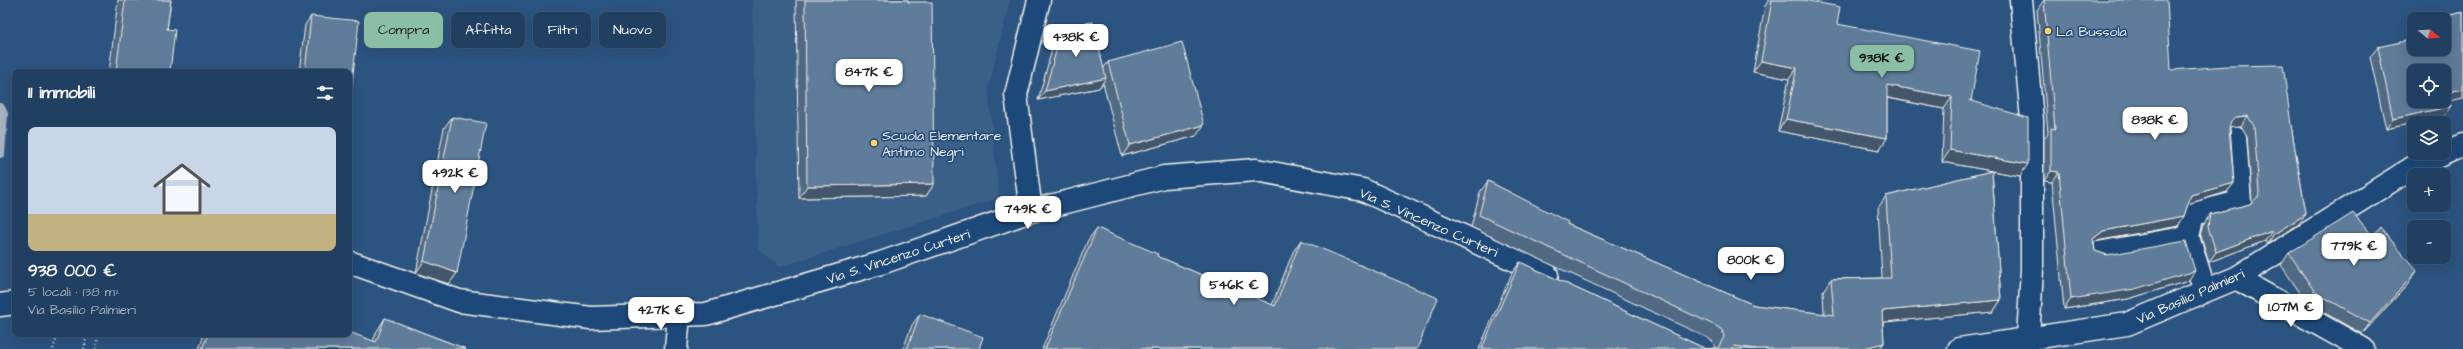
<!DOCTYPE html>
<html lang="it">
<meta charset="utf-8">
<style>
:root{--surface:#213f61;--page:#2d4a6a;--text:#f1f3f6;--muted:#a2afbd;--line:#3e5876;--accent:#8abfa5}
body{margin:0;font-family:"Architects Daughter",sans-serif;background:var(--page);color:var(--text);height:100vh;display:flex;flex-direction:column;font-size:15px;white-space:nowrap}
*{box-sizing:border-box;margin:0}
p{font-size:13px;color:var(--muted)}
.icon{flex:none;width:22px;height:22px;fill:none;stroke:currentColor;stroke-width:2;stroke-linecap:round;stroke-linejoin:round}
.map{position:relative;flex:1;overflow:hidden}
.panel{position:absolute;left:12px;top:69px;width:340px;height:268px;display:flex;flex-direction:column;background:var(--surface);border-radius:8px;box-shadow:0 4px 16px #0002,0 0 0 1px var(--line)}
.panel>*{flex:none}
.banner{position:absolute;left:364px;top:12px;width:380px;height:36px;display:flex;gap:8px}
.needle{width:26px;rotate:108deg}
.fabs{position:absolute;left:2407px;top:12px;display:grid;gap:8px}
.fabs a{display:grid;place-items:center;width:44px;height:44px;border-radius:8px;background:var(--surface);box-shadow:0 4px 16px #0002,0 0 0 1px var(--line);font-size:20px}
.price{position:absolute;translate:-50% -34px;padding:0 9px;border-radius:8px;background:#fff;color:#222;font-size:13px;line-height:26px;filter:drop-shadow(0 1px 2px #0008)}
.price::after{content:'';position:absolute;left:50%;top:24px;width:12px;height:9px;margin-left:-6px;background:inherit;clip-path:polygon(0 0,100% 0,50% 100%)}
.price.on{background:var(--accent);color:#111}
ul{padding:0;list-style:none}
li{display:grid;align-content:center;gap:8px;height:212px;padding:0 16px}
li+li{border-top:1px solid var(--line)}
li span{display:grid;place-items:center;height:124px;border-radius:8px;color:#555}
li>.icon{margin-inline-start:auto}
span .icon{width:72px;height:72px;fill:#fffc;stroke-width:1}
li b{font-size:17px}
h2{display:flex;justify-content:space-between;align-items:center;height:48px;padding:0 16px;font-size:17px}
.tag{padding:0 14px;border-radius:8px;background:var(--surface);box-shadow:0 4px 16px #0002,0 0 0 1px var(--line);font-size:14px;line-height:36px}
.tag.on{background:var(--accent);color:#111}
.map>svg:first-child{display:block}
</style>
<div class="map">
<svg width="2463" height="349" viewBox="0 0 2463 349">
<rect width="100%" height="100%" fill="#2c5481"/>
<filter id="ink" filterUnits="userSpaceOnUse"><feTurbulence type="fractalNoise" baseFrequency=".025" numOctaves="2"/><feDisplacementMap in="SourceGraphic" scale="8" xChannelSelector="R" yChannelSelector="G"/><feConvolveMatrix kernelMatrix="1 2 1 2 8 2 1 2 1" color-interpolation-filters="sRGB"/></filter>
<g filter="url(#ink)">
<!-- built -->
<path fill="#3b6088" d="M752,0H1010L988,89L999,198L779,267L758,248Z"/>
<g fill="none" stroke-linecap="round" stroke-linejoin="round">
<!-- stream -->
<path stroke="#a7b4c0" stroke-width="10" d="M0,108L3,114L0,153"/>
<defs>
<path id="street" d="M1031,211L1016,95L1039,0
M2098,253L2188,237
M349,262L459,301L591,318L706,314L881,263L1031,211L1164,177L1256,170L1363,190L1547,275
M2236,278L2363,349
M2205,291L2188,237L2193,214L2240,202L2235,137
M0,305L15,303
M676,349L679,315
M1959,349L2127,324L2236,278L2412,168L2463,145"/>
<path id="secondary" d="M2021,0L2032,120V269L2028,339L2023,349"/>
</defs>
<!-- street casing -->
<use href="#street" stroke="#f4f1e8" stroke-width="25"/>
<!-- secondary casing -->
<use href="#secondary" stroke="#f4f1e8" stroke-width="25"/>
<!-- path -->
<path stroke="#f4f1e8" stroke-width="2.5" stroke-dasharray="1 3" stroke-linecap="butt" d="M53,349L58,334
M84,349L87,334
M96,349L98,334"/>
<!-- street -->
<use href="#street" stroke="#1f4a7a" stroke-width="22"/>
<!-- secondary -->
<use href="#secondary" stroke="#1f4a7a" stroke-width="22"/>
</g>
<!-- wall -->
<path fill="#516a84" stroke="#f4f1e8" d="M118,0H171L167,29L170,72H109Z
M796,0H908L934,184L926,196L799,198Z
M1769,0H1804L1837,24L1970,101L2020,176L1992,171L2001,300L1993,312L1883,322L1884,343L1879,349H1479L1512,273L1520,262L1706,349L1715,348L1713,342L1708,338L1471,227L1480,192L1488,181L1567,224L1754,305L1824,314L1823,291L1831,279L1882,278L1878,208L1886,196L1992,171L1942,162L1944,109L1887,98V138L1879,150L1778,131L1789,79L1753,72L1765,6Z
M2044,0L2171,70L2291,125L2306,214L2299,224L2267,244L2265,241L2209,262L2201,236L2204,224L2210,214L2250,204L2252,201L2247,136L2241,126H2230L2234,183L2227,192L2188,204L2184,216L2178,226L2096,241L2094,242L2095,251L2107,255L2188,281L2128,299L2064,309L2052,182L2044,181V138L2048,133L2037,10Z
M2463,12V98L2451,100L2445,116L2386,129L2370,57L2378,47L2444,49V19L2446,16Z
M311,16L349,72H299L305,25Z
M1063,26L1103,69L1108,62L1196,136L1122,156L1103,83L1099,88L1038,100L1056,35Z
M452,117L457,273L449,284L416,273L444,128Z
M1097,228L1157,256L1272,305L1293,252L1301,240L1417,349H1042L1088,240Z
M2289,253L2409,283L2362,334L2307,303L2281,265Z
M920,314L979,349H903L912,325Z
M385,318L466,349H199L204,334H349L373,341L377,331Z"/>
<!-- shaded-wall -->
<path fill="#42566c" stroke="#f4f1e8" d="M1761,61L1797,68L1789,79L1753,72Z
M1106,78L1099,88L1038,100L1045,91Z
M1887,85L1952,97L1944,109L1879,96Z
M2463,89V98L2442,103L2449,92Z
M2452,106L2445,116L2386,129L2393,119Z
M2248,116L2241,126L2228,127L2231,121L2235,117Z
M1786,119L1887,138L1879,150L1778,131Z
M1204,125L1196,136L1122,156L1130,145Z
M1950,150L2028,164L2020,176L1942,162Z
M2051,171L2059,172L2052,182L2044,181Z
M2234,183L2227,192L2184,205L2191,195Z
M934,184L926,196L799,198L807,186Z
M2306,214L2299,224L2267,244L2274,234Z
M2184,216L2178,226L2096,241L2086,248L2093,239L2103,231Z
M2272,231L2265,241L2209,262L2216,252Z
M424,261L457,273L449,284L416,273Z
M2195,271L2188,281L2128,299L2064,309L2071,299Z
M2417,271L2409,283L2362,334L2370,323Z
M2001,300L1993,312L1874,323L1882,311Z
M1884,343L1879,349H1860Z
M1734,346L1756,349H1732Z"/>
<!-- building -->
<path fill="#5e7b9a" stroke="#f4f1e8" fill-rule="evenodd" d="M125,0H171L167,29L175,30L170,72H116Z
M805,0H908V2H932L934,184L807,186Z
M1772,0H1804L1840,7L1837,24L1980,51L1971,101L1969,100L2028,118V164L1950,150L1952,97L1887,85V138L1786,119L1797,68L1761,61Z
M2044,0H2167L2171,70L2228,66L2283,65L2291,125L2306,214L2274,234L2272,231L2216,252L2208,227L2210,214L2250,204L2258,197L2259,192L2254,126L2248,116L2235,117L2231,121L2229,128L2234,183L2191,195L2184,216L2103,231L2093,239L2095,251L2107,255L2186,241L2195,271L2135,289L2071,299L2059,172L2051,171V128L2055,129Z
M2463,12V89L2449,92L2452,106L2393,119L2378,47L2414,39V49H2444V33L2450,31L2446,16ZM2414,71H2444V101H2414Z
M311,16L359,21L349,110V72H305Z
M1093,22L1106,78L1045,91L1063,26Z
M1182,42L1204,125L1130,145L1108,62Z
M452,117L486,123L457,273L424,261Z
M1992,171L2001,300L1882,311L1884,343L1860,349H1756L1734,346L1733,349H1486L1482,348L1520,262L1706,349L1718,348L1724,337L1722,330L1716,326L1479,215L1488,181L1568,222L1567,224L1754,305L1834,315L1831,279L1891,278L1886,196Z
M2353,213L2372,235L2381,228L2417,271L2370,323L2315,292L2289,253Z
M1097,228L1158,254L1157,256L1275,306L1301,240L1438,298L1417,349H1045Z
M920,314L983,337L979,349H907Z
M385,318L466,349H202L208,334H349V332L376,342Z"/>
</g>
<!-- markers -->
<g fill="#ffd166" stroke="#1f4a7a" stroke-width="1.5">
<circle cx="2048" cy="31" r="4"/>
<circle cx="874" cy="143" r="4"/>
</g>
<g text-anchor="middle" stroke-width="3" stroke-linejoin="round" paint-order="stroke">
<!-- poi labels -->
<g font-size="14" fill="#f4f1e8" stroke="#1f4a7a" text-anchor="start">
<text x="2056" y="36">La Bussola</text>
<text x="882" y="140">Scuola Elementare<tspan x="882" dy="16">Antimo Negri</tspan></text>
</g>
<!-- street labels -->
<g font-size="14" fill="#f4f1e8" stroke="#1f4a7a">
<text transform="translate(1429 222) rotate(24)" y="5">Via S. Vincenzo Curteri</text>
<text transform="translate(898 256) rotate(-18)" y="5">Via S. Vincenzo Curteri</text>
<text transform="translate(2190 296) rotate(-24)" y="5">Via Basilio Palmieri</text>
</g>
</g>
</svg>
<div class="fabs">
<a><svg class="needle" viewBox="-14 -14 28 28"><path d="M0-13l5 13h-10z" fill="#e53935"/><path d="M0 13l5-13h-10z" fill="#a2afbd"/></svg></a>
<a><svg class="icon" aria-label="locate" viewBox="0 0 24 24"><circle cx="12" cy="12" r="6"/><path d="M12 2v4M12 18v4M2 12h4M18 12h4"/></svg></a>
<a><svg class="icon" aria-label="layers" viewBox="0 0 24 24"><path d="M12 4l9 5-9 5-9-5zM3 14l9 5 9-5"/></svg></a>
<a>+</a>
<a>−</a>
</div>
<b class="price" style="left:1076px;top:58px">438K €</b>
<b class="price on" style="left:1882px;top:79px">938K €</b>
<b class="price" style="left:869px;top:93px">847K €</b>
<b class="price" style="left:2155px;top:141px">838K €</b>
<b class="price" style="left:455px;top:194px">492K €</b>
<b class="price" style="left:1028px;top:230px">749K €</b>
<b class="price" style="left:2354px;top:267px">779K €</b>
<b class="price" style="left:1751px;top:281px">800K €</b>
<b class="price" style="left:1234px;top:306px">546K €</b>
<b class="price" style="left:2291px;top:328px">1.07M €</b>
<b class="price" style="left:661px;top:331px">427K €</b>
<div class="banner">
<a class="tag on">Compra</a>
<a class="tag">Affitta</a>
<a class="tag">Filtri</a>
<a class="tag">Nuovo</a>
</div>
<section class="panel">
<h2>11 immobili<svg class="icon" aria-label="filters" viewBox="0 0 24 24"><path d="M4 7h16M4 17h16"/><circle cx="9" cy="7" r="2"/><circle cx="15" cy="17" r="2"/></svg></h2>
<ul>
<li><span style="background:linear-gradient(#c9d6e8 70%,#c2b280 0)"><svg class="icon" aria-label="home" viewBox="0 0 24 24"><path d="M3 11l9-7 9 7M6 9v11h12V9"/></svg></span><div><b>938 000 €</b><p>5 locali · 138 m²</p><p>Via Basilio Palmieri</p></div></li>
</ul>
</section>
</div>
